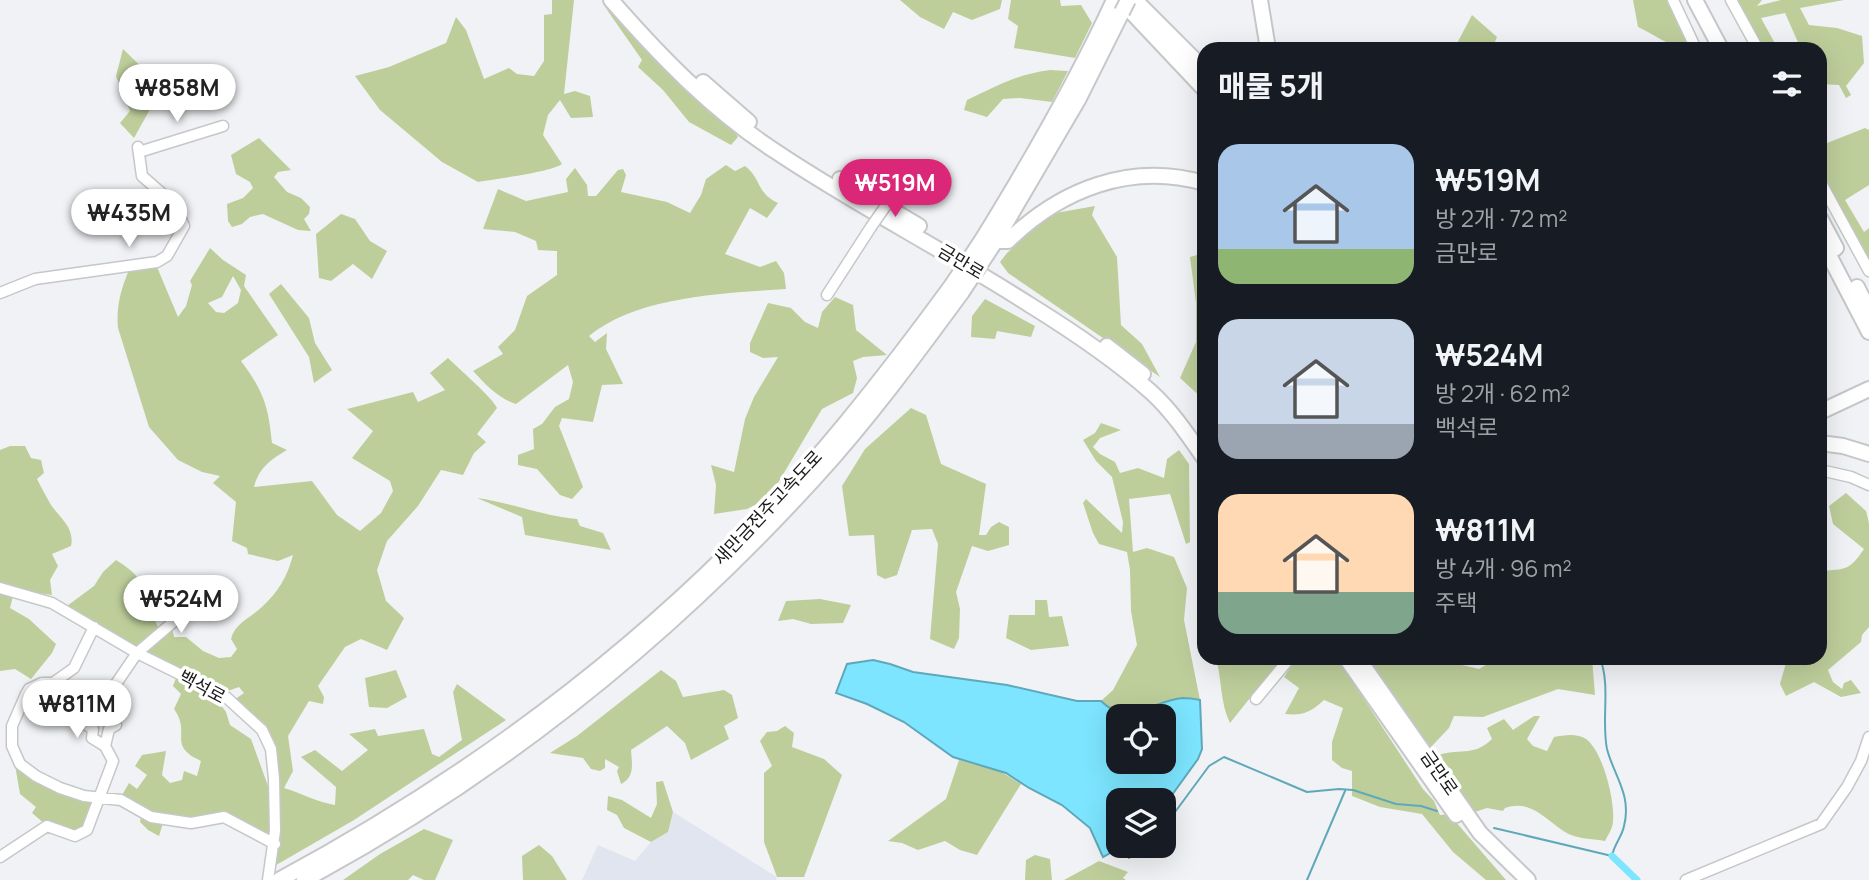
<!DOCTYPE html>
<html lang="ko">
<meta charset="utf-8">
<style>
:root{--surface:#171b24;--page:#242831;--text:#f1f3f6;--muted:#9ea1a6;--accent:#db2777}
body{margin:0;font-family:Manrope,"Noto Sans KR",sans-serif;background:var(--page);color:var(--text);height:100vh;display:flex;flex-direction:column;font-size:26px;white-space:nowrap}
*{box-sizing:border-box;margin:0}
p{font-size:23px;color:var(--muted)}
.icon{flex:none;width:38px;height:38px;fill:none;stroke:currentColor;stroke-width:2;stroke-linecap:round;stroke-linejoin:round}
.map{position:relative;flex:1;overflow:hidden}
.sheet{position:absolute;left:1197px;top:42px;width:630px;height:623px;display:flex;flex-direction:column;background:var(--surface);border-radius:21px;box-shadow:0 7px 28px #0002}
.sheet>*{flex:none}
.tools{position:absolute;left:1106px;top:704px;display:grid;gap:14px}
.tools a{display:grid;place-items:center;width:70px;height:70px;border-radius:14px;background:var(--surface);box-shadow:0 7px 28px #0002;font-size:35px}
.price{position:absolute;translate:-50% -60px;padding:0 16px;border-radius:24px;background:#fff;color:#222;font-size:23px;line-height:46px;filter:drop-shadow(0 2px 4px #0008)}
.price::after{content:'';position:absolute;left:50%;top:42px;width:21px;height:16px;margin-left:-10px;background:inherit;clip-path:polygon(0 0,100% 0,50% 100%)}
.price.active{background:var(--accent);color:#fff}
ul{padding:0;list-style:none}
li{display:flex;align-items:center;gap:21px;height:175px;padding:0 21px}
li span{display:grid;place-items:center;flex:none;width:196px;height:140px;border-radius:21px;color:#555}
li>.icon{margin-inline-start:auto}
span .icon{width:84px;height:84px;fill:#fffc;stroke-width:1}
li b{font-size:30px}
h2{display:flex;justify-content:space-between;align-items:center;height:84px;padding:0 21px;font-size:30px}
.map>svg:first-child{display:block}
</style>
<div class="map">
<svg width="1869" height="880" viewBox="0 0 1869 880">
<rect width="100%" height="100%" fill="#f1f2f5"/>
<!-- built -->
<path fill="#e1e5ef" d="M673,812L777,877L776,880H582L598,845L635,861L651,842L668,832Z"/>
<!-- green -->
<path fill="#bdce9b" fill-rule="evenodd" d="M552,0H574L564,94L575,91L590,96L593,117L571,118L560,100L548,115L543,135L562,164C551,172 495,179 478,182L442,162L380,110L355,76L389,67L446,43L456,17L466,30L484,79L509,68L517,74L534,76L544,61V15L552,14Z
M900,0H1002L1000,9L972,20L953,12L944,29L920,17Z
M1011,0H1060L1061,6L1081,5L1092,23L1075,58L1014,48L1018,26L1008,19Z
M1633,0H1669L1693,49C1673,49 1657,36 1638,27Z
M1736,0H1762L1757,6L1781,0H1844L1800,8L1809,25L1837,28L1862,36L1864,63L1846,86L1851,95L1846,98L1839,85L1820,84V49H1801L1785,13L1761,18L1778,49H1763Z
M605,7L709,112L734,131L738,137L731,145L689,122L663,90L638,67L642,60Z
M1472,15L1497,37L1492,49H1454Z
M123,49L160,85L149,111L134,138L120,123L130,111L116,76Z
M1050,70L1068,71L1052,102L1020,98L1003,99L987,117L964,110L967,100C998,86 1014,75 1050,70Z
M1865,128L1869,130V185L1845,200L1864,232L1869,228V262L1820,174V148L1827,143Z
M259,138L291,170L278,172L274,177L287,192L301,198L310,207L309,214L304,219L311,231L298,230L263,214L250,217L242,224L232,227L228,221L227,204L243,198L253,188L250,182L236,174L231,155Z
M726,165L735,171L745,166C762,179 756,193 778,203L767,218L750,208L725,254L760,267L776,261L784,273L786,289C725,293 637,296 589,336L595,342L607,333L606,349L623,384L602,385L593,422L562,418L559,426L583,487L572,499L560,495L537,469L518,465V455L534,449L533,429L542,424L555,407L569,399L573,382L568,365L516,404C498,398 486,385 473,371L503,354L498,347L515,330L527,296L557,275V251L538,250L536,241L515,232L483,229L498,189L526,201L568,192L566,179L575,168L587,185L588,196H596L618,170L623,169L626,175L621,192L667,202L690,213L701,195L706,179Z
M1095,206L1092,215L1117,257L1121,325L1142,344L1160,377L1008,273L1000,262L1007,253L1050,214Z
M341,214L355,219L370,241L387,251L372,279L353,264L331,281L319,278L316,234Z
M210,248L223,260L246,275L244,286L278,335L241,361C264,392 268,405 272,443L287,450C270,460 259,468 254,487L312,481L337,515L360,531L381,513L393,491L390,481L352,458L373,431L347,409L413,392L418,402L445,390L430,373L448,358C459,369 493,398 497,408L477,434L486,442L474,453L463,475L441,470L418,506L387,541L377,570L386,601L404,618L387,650L361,639L345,647L318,686L324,697L323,704L309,701L288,736L293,771L284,788C301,793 316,802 335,805L336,787L301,757L315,750L342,771L368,750L349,734L375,729L378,736L424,729L432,754L439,757L462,740L453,692L457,684L506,720L354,820L271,868L281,814L276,745L266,725L234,700L244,693L239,687L225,692L143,652L172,627L174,637H186L203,651L219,658L231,657L237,649L231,639C235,623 250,618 262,607C279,591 287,577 293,555L278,561L248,554L247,548L232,541L236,502L213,483L220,476L202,472L178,460L149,427L118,328C116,306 121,289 129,270L157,267L178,317L186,306L192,285L190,281ZM233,276L241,290L238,303L224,313L216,312L208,303L222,297Z
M1204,253V400L1180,378L1196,342V303L1190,257Z
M281,284L309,318L315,343L332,370L314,383L309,357L269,294Z
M835,297L853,305L856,330L887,355L863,357L853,361L857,378L853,393L822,409L769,498L747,509L714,514L716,485L711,465L734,472L745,419L754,397L778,357L763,358L750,352V343L768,303L791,308L805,322L818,328L822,312Z
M985,299L1035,326L1031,337L997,331L995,339L971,337L972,316Z
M911,408L926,415L941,464L986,484L979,535H986L991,527L999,522L1009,527V545L988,551L972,546L956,592L960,609L959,638L954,649L930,639L938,544L932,529L912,530L897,575L885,579L877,575L874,535L849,536L842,486L865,449Z
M1101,423L1121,430L1100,438L1093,447L1100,454L1115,462L1120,473L1138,468L1164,478L1167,459L1179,450L1189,464L1190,542L1186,544L1170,494L1129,499L1133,552L1147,548L1174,557L1187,588L1184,620L1200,700C1195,699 1188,698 1183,698C1153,700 1128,728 1101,701L1113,690L1137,645L1131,611L1130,570L1127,552L1099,544L1093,533L1083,503L1086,499L1122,533L1123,522L1112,477L1096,461L1083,440L1095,433Z
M10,446H25L31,458L41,460L44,473L37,479C41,487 46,496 51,505C60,518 75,528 71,546L52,554L58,566L50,580L52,595L29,592L0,582V450Z
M1846,493L1866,511L1869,523V627L1862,635L1861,642L1828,670L1833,682L1842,689L1844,683L1851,680L1861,693L1841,697L1814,682L1786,696L1780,684L1786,663L1790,658H1820V571C1846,569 1849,571 1864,549L1833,524L1829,506Z
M477,498C512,503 543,516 577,519L580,526L603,533L611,550L525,535L522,517Z
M116,560C154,583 140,595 159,628L138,647L67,606L94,586L103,572Z
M0,591L13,596L10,608L29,619L56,644L52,653L31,679L15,669L0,671Z
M820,599L851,605L843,623L811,624L793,619L778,621L786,601Z
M1035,600H1047L1049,617L1062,616L1069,646L1031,650L1006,638L1009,615H1035Z
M1216,658H1282L1230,723C1220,703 1222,680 1216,658Z
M1297,658H1337L1423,789L1434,801L1440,815L1449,814L1506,880H1486L1453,852L1422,814L1380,807L1352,796V771L1342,768L1332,760V742L1343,708L1324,700C1311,712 1303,716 1285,714L1299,688L1284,677Z
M1364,658H1433L1479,669L1498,658H1521L1523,661L1528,658H1592L1595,695L1558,689L1483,717L1454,716L1449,728L1430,748Z
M396,670L407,697L387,708L369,707L365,678Z
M661,670L676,681L683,697L724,690L732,695L738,718L724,726L729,739L691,760L685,743L667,726L631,750C632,764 635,777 621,784L617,771L619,767L605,759V768L600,771L591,769L583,758L550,753L577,736Z
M176,678L185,684L186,690L194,689L218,701L226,712L230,725L251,739L272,797L270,838L225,815L163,823L159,836L148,830L140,822L142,811L121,797L129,783L137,789L147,775L135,766L142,755L166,751L162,775L170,783L182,780L184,771L197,776L201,761C166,745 192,734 174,709L181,694L173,686Z
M1534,716H1540L1527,739L1533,746L1547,751L1554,737C1564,735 1577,733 1586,739C1603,751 1615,801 1613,821C1613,828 1608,835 1605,841C1594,839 1581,839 1571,835C1548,824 1534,798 1505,808L1503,811L1487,808L1475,812L1448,778L1436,756C1458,747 1473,758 1492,739L1487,728L1504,719L1513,730Z
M785,726L794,733L792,747L824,759L842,775L804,877H777L764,842V773L772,766L760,741L767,732L777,731Z
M959,760L1000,771L1021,784L977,855L960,850L945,841L918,850L902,843L888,841L946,799Z
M25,764L94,801L79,837L59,836L32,813L36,807L20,794L15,765Z
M663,781L673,812L668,832L651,842L624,828L617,815L607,810L608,796L622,800L651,818L657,804L656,782Z
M424,829L453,840L435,880H424L413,875L408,880H343L380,854Z
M539,845L552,856L567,880H523L522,856Z
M1035,855L1050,859L1052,880H1025L1026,860Z
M1099,861L1128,872L1123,878L1126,880H1064Z"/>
<!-- water -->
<path fill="#7de5ff" stroke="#5fa8ba" stroke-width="2" fill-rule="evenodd" d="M873,660L890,664L913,672L1007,685L1077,701H1101C1128,728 1153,700 1183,698C1188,698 1195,699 1200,700L1202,749L1198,759L1164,806V800H1118V845H1124L1103,857L1090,828L1062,805L1029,788L1006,773L953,757L904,722L867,704L836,693L847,664ZM1118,716H1164V761H1118Z"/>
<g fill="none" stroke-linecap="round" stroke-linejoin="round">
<!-- stream -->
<path stroke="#5fa8ba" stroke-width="2" d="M1164,827L1209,766L1224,757L1307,792L1339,789L1353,790L1396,804L1421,806L1437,811
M1494,828L1612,856C1614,844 1622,837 1624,826C1632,795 1614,776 1607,749C1601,719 1611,687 1600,658
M1114,852L1120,854
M1129,858L1149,845
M1307,880L1345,791"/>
<!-- canal -->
<path stroke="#7de5ff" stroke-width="7" d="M1612,856L1637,880"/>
<!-- minor-tunnel -->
<path stroke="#d1d1d4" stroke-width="10" stroke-dasharray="10 5" stroke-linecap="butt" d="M1737,49L1743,46"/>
<defs>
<path id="minor" d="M1673,0L1696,49
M1731,0L1758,49
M139,152L223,126
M1820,181L1869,271
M894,194L909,174
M0,293L35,279L157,262L167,256L184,226L174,204L142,176L138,147
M827,295L871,227
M1820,470L1851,477L1869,485
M0,588L52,603L137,653L226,697L262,730L271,749L274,779L275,831L268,880
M94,627L74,668L53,683H42L29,689L26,694L12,726V746L20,764L36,776L60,788L84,796L121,800L151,817L191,823L224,817L275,844
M1256,699L1290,658
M105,746L109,729L116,725L110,714L107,697L137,653L206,594
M0,857L47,826L75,836L87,830L113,761L105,746L92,738L93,729L74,717L78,704L53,683
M1686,880L1821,824L1847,787L1861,761L1869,737"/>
<path id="highway" d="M611,0C660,56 712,110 775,151C857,206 946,251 1030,305C1072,331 1114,359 1151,392C1172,411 1188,435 1204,458
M1120,0L1204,89
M1135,0L1204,69
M1260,0L1268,49
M1695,0L1721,49
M703,82L749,122
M840,179L919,226
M1820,218L1836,248
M1820,238L1869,332
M982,240C1030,162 1076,83 1114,0
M996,241H1008C1061,189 1131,162 1204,183
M993,245L1078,100L1122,12
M1857,287L1869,311
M1107,346L1143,374
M1820,412L1869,389
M1820,443L1843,446L1869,454
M1346,658L1456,815
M1358,658L1480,833L1528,880
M279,880C444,791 598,682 731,550C813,468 884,378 952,285
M304,880C496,777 667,640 814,479C868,420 915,356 962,292"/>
</defs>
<!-- minor casing -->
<use href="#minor" stroke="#c5c7c9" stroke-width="13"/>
<!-- highway casing -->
<use href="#highway" stroke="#c5c7c9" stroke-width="18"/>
<!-- minor -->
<use href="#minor" stroke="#fff" stroke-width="10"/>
<!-- highway -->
<use href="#highway" stroke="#fff" stroke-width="14"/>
<defs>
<path id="minor-bridge" d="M871,227L894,194"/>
<path id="highway-bridge" d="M1122,12L1128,0
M952,285L982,240
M962,292L993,245"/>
</defs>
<!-- minor-bridge casing -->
<use href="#minor-bridge" stroke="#c5c7c9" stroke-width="13" stroke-linecap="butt"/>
<!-- highway-bridge casing -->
<use href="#highway-bridge" stroke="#c5c7c9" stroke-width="18" stroke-linecap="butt"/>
<!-- minor-bridge -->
<use href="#minor-bridge" stroke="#fff" stroke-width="10"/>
<!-- highway-bridge -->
<use href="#highway-bridge" stroke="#fff" stroke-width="14"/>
</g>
<g text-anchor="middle" stroke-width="7" stroke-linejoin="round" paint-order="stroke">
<!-- street labels -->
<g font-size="18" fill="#19191a" stroke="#fff">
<text transform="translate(961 262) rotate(31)" y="6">금만로</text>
<text transform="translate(768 508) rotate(-47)" y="6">새만금전주고속도로</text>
<text transform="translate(202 687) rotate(28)" y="6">백석로</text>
<text transform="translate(1439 773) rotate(55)" y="6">금만로</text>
</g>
</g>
</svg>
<div class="tools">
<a><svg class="icon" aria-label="locate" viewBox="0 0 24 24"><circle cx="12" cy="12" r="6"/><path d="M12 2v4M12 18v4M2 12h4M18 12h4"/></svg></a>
<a><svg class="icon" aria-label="layers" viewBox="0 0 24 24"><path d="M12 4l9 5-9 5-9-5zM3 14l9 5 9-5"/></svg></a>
</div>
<b class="price" style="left:177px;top:124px">₩858M</b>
<b class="price active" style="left:895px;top:219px">₩519M</b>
<b class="price" style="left:129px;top:249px">₩435M</b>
<b class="price" style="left:181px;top:635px">₩524M</b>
<b class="price" style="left:77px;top:740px">₩811M</b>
<section class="sheet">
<h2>매물 5개<svg class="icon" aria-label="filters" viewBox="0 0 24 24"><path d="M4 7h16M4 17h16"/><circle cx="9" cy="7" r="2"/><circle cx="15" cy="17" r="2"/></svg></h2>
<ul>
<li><span style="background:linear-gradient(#a9c7e8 75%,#8fb573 0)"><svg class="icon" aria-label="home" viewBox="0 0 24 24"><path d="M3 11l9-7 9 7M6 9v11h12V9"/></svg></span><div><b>₩519M</b><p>방 2개 · 72 m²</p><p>금만로</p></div></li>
<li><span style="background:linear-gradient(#c9d6e8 75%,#9aa5b1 0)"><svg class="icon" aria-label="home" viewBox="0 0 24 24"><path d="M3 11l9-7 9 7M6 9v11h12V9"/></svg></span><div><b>₩524M</b><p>방 2개 · 62 m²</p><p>백석로</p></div></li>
<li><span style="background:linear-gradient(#ffd9b3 70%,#7fa58c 0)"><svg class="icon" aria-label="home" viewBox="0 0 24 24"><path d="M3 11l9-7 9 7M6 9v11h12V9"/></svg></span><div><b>₩811M</b><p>방 4개 · 96 m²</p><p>주택</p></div></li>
</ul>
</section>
</div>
